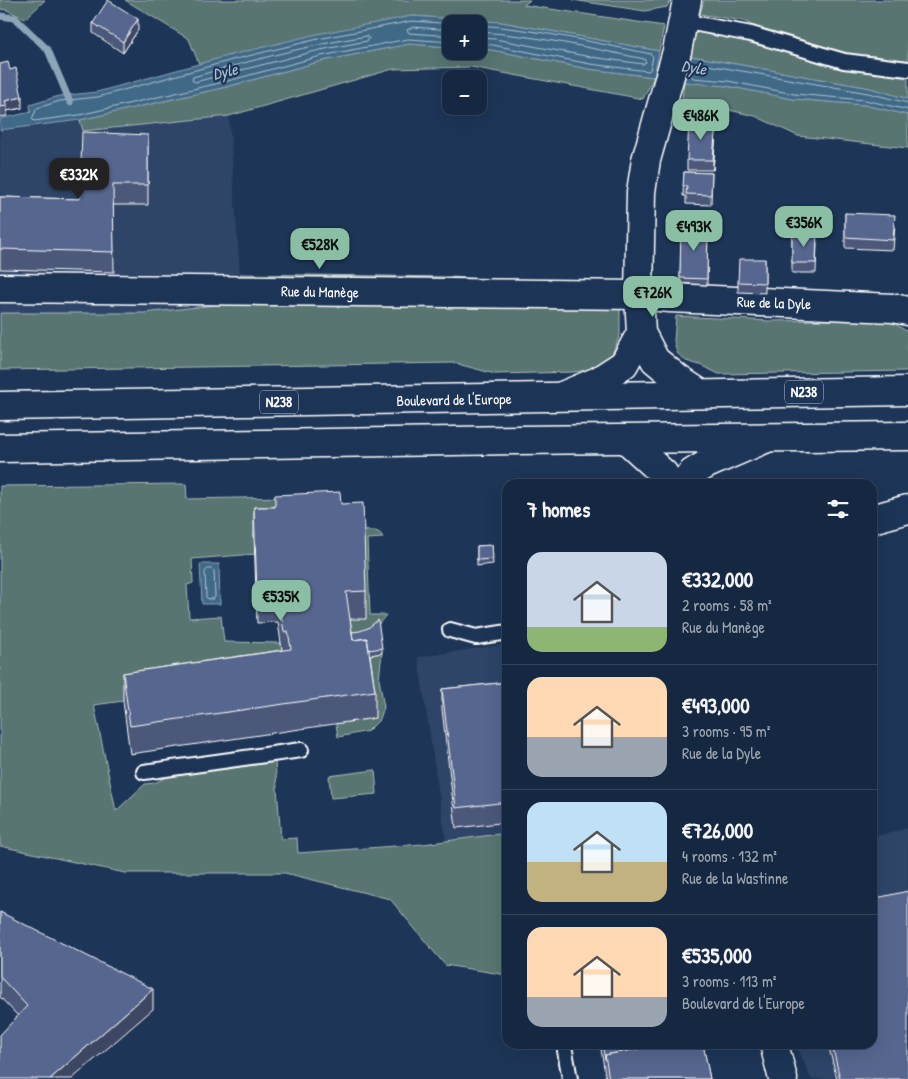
<!DOCTYPE html>
<meta charset="utf-8">
<style>
:root{--surface:#162841;--page:#1f3048;--text:#f1f3f6;--muted:#9ea6b1;--line:#35445a;--accent:#8abfa5}
body{margin:0;font-family:"Patrick Hand",sans-serif;background:var(--page);color:var(--text);height:100vh;display:flex;flex-direction:column;font-size:19px;white-space:nowrap}
*{box-sizing:border-box;margin:0}
p{font-size:16px;color:var(--muted)}
.icon{flex:none;width:28px;height:28px;fill:none;stroke:currentColor;stroke-width:2;stroke-linecap:round;stroke-linejoin:round}
.map{position:relative;flex:1;overflow:hidden}
.details{position:absolute;left:502px;top:479px;width:375px;height:570px;display:flex;flex-direction:column;background:var(--surface);border-radius:15px;box-shadow:0 5px 20px #0002,0 0 0 1px var(--line)}
.details>*{flex:none}
.controls{position:absolute;left:442px;top:15px;display:grid;gap:10px}
.controls a{display:grid;place-items:center;width:45px;height:45px;border-radius:10px;background:var(--surface);box-shadow:0 5px 20px #0002,0 0 0 1px var(--line);font-size:25px}
.price{position:absolute;translate:-50% -42px;padding:0 11px;border-radius:10px;background:var(--accent);color:#111;font-size:16px;line-height:32px;filter:drop-shadow(0 1px 2px #0008)}
.price::after{content:'';position:absolute;left:50%;top:30px;width:15px;height:11px;margin-left:-8px;background:inherit;clip-path:polygon(0 0,100% 0,50% 100%)}
.price.active{background:#222;color:#fff}
ul{padding:0;list-style:none}
li{display:flex;align-items:center;gap:15px;height:125px;padding:0 25px}
li+li{border-top:1px solid var(--line)}
li span{display:grid;place-items:center;flex:none;width:140px;height:100px;border-radius:15px;color:#555}
li>.icon{margin-inline-start:auto}
span .icon{width:60px;height:60px;fill:#fffc;stroke-width:1}
li b{font-size:21px}
h2{display:flex;justify-content:space-between;align-items:center;height:60px;padding:0 25px;font-size:21px}
.map>svg:first-child{display:block}
</style>
<div class="map">
<svg width="908" height="1079" viewBox="0 0 908 1079">
<rect width="100%" height="100%" fill="#1d3557"/>
<filter id="ink" filterUnits="userSpaceOnUse"><feTurbulence type="fractalNoise" baseFrequency=".02" numOctaves="2"/><feDisplacementMap in="SourceGraphic" scale="10" xChannelSelector="R" yChannelSelector="G"/><feConvolveMatrix kernelMatrix="1 2 1 2 8 2 1 2 1" color-interpolation-filters="sRGB"/></filter>
<g filter="url(#ink)">
<!-- built -->
<path fill="#2e4468" d="M229,116L242,302L144,313H0V130L80,120L84,131Z
M507,644V833L446,841L418,657Z
M908,828V1079H811L796,1044H872L873,837Z"/>
<!-- green -->
<path fill="#587471" stroke="#acbab8" d="M0,0H45L25,19L7,10L0,9Z
M125,0H530L524,5L664,26L659,51L501,22L412,16L231,55L199,64L189,39Z
M573,0H670L667,7L645,11Z
M704,0H908V63L858,57L782,39L743,21L700,14Z
M696,30L873,71L908,77V99L870,88L691,56Z
M409,44L451,47V51H479V49L492,50L589,69L654,77L643,99L471,67L393,69L229,116L83,131L80,120L226,87L322,61Z
M684,82L727,86L793,99L865,105L908,115V148L798,136L755,116L682,99Z
M240,274L450,277L620,286V335L612,354L599,368L574,372L495,374L454,363L0,370V313H144L242,302Z
M676,316L770,321L887,319L908,332V371L719,374L700,365L686,361L677,353L674,341Z
M186,484L187,499L339,496L254,534L255,554L192,559L193,583L187,585L189,618L221,616L224,642L281,643L283,659L123,701L94,705L116,811L145,784L155,783L166,777L275,762L281,839L297,838L298,853L423,844L507,833V975L445,965L390,899L285,873H125L0,846V486Z
M363,531C372,531 380,529 383,538L367,539L370,615H386L378,625L349,637L346,619Z
M382,653L379,679L384,707L380,719L368,731L338,737L336,724L375,718L351,658Z
M375,770L377,794L331,798L329,776Z"/>
<!-- water -->
<path fill="#3f6987" stroke="#8ca5b7" d="M412,16L501,22L659,51L654,77L589,69L492,50L479,49V24H451V47L409,44L322,61L226,87L80,120L0,130V119L31,112L30,105L59,96L97,92L231,55L317,34Z
M691,56L870,88L908,99V115L865,105L793,99L727,86L684,82Z
M200,564H219L220,604H202Z"/>
<g fill="none" stroke-linecap="round" stroke-linejoin="round">
<!-- shore -->
<path stroke="#b2c3cf" stroke-width="1" d="M479,25C536,29 595,43 651,54L653,57L650,70L648,71L590,64L493,45L479,44
M451,30L413,27L407,30L409,33L451,36
M479,32C534,35 590,48 644,59L646,62L643,64L591,57L495,39L479,38
M367,36L369,38L367,41L320,50L195,82L192,80L193,77C250,61 308,45 367,36Z
M451,42L408,39L321,56L224,82L79,115L34,121L32,119L37,108L60,101L98,97L232,60L318,39L412,21L456,24
M908,103L868,93L696,63L694,64L691,75L693,78L728,81L794,94L865,100L908,110
M208,569H212L214,571L215,597L213,599H208L206,597L205,572Z"/>
<!-- stream -->
<path stroke="#8ca5b7" stroke-width="7" d="M0,16L15,18L48,50L70,102"/>
<defs>
<path id="lane" d="M682,21L751,34L844,61L908,69
M450,630L476,637L508,632
M144,772L301,750
M565,1051L570,1079"/>
<path id="street" d="M0,288L639,295L670,298L893,308L908,311
M872,519L908,509"/>
<path id="secondary" d="M687,0L677,51L646,160L641,192L639,295L641,333L655,360L678,379L701,394
M562,396L598,381L624,364L641,333
M627,440L664,474L668,484
M684,484L692,473L707,464L767,438
M774,1044L783,1079"/>
<path id="highway" d="M0,406L908,391
M0,448L517,440L908,436"/>
</defs>
<!-- lane casing -->
<use href="#lane" stroke="#fff" stroke-width="18"/>
<!-- street casing -->
<use href="#street" stroke="#fff" stroke-width="31"/>
<!-- secondary casing -->
<use href="#secondary" stroke="#fff" stroke-width="31"/>
<!-- highway casing -->
<use href="#highway" stroke="#fff" stroke-width="31"/>
<!-- lane -->
<use href="#lane" stroke="#1d3557" stroke-width="14"/>
<!-- street -->
<use href="#street" stroke="#1d3557" stroke-width="28"/>
<!-- secondary -->
<use href="#secondary" stroke="#1d3557" stroke-width="28"/>
<!-- highway -->
<use href="#highway" stroke="#1d3557" stroke-width="28"/>
</g>
<!-- wall -->
<path fill="#4b587a" stroke="#fff" d="M93,23L138,30L123,53L93,33Z
M0,64L22,108L7,111V116L0,117Z
M716,132L713,170H687V160Z
M148,135V205H113L114,272L0,269V197L80,199Z
M684,172L712,173L711,205L686,204V196H683Z
M845,213L895,225L893,250L845,248Z
M681,224L708,225L707,285L680,283Z
M792,233L817,243L816,273H792Z
M765,259V293L738,292V282Z
M341,504L366,591V619H350L352,632L382,648V653L370,655L375,691V718L130,754L123,701V673L282,650L278,622L257,623L254,534V507H275Z
M492,545L493,564L477,566V546Z
M508,682V822L456,828L442,709V689Z
M0,912L153,1009L18,1016L0,997Z
M600,1044H703L710,1079H606Z
M828,1044H872L908,1079H837Z"/>
<!-- shaded-wall -->
<path fill="#3d4763" stroke="#fff" d="M138,19V30L123,53V42Z
M22,97V108L7,111V106L5,101Z
M716,122V132L713,170V160Z
M153,989V1009L72,1079H50Z"/>
<!-- building -->
<path fill="#57668e" stroke="#fff" d="M108,0L138,19L123,42L93,23Z
M8,62L10,70L16,68L22,97L5,101L7,106L0,107V64Z
M689,121L716,122L713,160H687Z
M82,132L148,135V185H113L114,252L0,249V197L80,199Z
M684,172L712,173L711,195L686,194L687,186H683Z
M845,213L895,215L893,240L845,237Z
M681,224L708,225L707,279L680,278Z
M792,233H817L816,263H792Z
M739,259H765V283L738,282Z
M637,482V484H605Z
M340,492L341,504L363,503L366,591L346,592L353,640L367,638L375,691L130,726L123,673L291,649L288,631L284,632L278,594L257,595L254,507H275V495Z
M492,545L493,559L477,560V546Z
M378,620L382,648L369,650L367,638L353,640L352,632L360,631L368,628Z
M508,682V802L456,808L442,689Z
M908,891V1079H840L832,1044H872V899Z
M0,912L153,989L50,1079H0V1035L27,1006L0,977Z
M602,1044H664L605,1055V1059Z
M664,1044H703L710,1079H609L605,1055Z"/>
</g>
<g text-anchor="middle" stroke-width="4.5" stroke-linejoin="round" paint-order="stroke">
<!-- shield labels -->
<g fill="#1d3557" stroke="#bbc2cd" stroke-width="1">
<rect x="785" y="380.5" width="38" height="23" rx="4"/>
<rect x="260" y="390.5" width="38" height="23" rx="4"/>
</g>
<g font-size="14" font-weight="bold" fill="#fff">
<text x="804" y="397">N238</text>
<text x="279" y="407">N238</text>
</g>
<!-- street labels -->
<g font-size="15" fill="#fff" stroke="#1d3557">
<text transform="translate(320 292) rotate(1)" y="5">Rue du Manège</text>
<text transform="translate(774 303) rotate(2)" y="5">Rue de la Dyle</text>
<text transform="translate(454 400) rotate(-1)" y="5">Boulevard de l'Europe</text>
</g>
<!-- water labels -->
<g font-size="16" font-style="italic" fill="#b2c3cf" stroke="#1d3557">
<text transform="translate(694 67) rotate(10)" y="6">Dyle</text>
<text transform="translate(225 71) rotate(-13)" y="6">Dyle</text>
</g>
</g>
</svg>
<div class="controls">
<a>+</a>
<a>−</a>
</div>
<b class="price" style="left:701px;top:141px">€486K</b>
<b class="price active" style="left:79px;top:200px">€332K</b>
<b class="price" style="left:804px;top:248px">€356K</b>
<b class="price" style="left:694px;top:252px">€493K</b>
<b class="price" style="left:320px;top:270px">€528K</b>
<b class="price" style="left:653px;top:318px">€726K</b>
<b class="price" style="left:281px;top:622px">€535K</b>
<section class="details">
<h2>7 homes<svg class="icon" aria-label="filters" viewBox="0 0 24 24"><path d="M4 7h16M4 17h16"/><circle cx="9" cy="7" r="2"/><circle cx="15" cy="17" r="2"/></svg></h2>
<ul>
<li><span style="background:linear-gradient(#c9d6e8 75%,#8fb573 0)"><svg class="icon" aria-label="home" viewBox="0 0 24 24"><path d="M3 11l9-7 9 7M6 9v11h12V9"/></svg></span><div><b>€332,000</b><p>2 rooms · 58 m²</p><p>Rue du Manège</p></div></li>
<li><span style="background:linear-gradient(#ffd9b3 60%,#9aa5b1 0)"><svg class="icon" aria-label="home" viewBox="0 0 24 24"><path d="M3 11l9-7 9 7M6 9v11h12V9"/></svg></span><div><b>€493,000</b><p>3 rooms · 95 m²</p><p>Rue de la Dyle</p></div></li>
<li><span style="background:linear-gradient(#bfe0f5 60%,#c2b280 0)"><svg class="icon" aria-label="home" viewBox="0 0 24 24"><path d="M3 11l9-7 9 7M6 9v11h12V9"/></svg></span><div><b>€726,000</b><p>4 rooms · 132 m²</p><p>Rue de la Wastinne</p></div></li>
<li><span style="background:linear-gradient(#ffd9b3 70%,#9aa5b1 0)"><svg class="icon" aria-label="home" viewBox="0 0 24 24"><path d="M3 11l9-7 9 7M6 9v11h12V9"/></svg></span><div><b>€535,000</b><p>3 rooms · 113 m²</p><p>Boulevard de l'Europe</p></div></li>
</ul>
</section>
</div>
